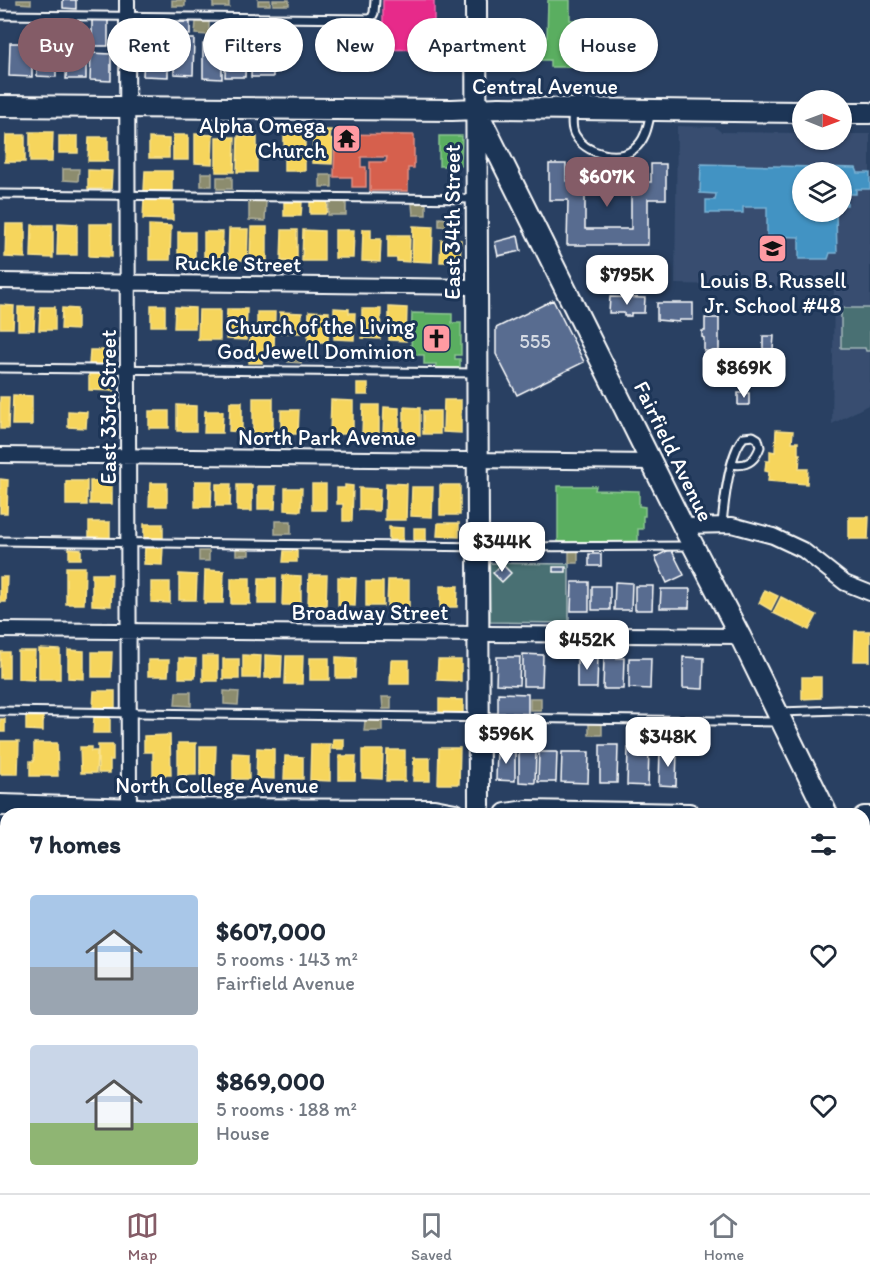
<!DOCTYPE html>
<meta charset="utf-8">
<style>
:root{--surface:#fff;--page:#f6f6f7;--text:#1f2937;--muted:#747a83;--line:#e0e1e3;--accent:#845c67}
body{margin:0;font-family:Itim,sans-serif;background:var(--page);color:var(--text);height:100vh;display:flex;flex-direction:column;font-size:22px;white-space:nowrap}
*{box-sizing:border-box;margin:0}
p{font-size:20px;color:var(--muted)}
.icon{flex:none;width:33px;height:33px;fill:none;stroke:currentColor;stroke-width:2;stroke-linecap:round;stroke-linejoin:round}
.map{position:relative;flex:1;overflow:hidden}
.drawer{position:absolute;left:0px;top:808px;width:870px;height:386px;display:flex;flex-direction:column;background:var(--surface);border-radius:18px 18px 0 0;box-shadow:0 2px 4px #0004}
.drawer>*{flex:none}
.hud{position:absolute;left:18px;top:18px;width:834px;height:54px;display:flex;gap:12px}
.needle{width:39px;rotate:91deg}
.tools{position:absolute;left:792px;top:90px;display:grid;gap:12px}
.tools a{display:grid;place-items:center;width:60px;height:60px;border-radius:50%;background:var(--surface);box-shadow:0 2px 4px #0004;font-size:30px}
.price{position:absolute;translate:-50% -51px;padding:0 14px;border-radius:12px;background:#fff;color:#222;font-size:20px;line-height:39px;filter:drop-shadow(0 2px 3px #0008)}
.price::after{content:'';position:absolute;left:50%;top:36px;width:18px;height:14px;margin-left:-9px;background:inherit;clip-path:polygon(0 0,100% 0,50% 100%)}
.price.current{background:var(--accent);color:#fff}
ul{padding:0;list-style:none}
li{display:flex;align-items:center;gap:18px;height:150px;padding:0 30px}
li span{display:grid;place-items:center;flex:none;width:168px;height:120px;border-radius:6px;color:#555}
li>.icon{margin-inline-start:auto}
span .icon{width:72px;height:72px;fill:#fffc;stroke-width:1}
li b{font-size:26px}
h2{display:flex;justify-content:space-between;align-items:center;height:72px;padding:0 30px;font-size:26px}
.chip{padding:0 21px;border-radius:27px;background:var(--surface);box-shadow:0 2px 4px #0004;font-size:21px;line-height:54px}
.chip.current{background:var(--accent);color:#fff}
.tabs{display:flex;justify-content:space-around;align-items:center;height:84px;border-top:2px solid var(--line);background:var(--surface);font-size:16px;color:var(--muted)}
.tabs a{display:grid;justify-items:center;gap:3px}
.tabs .current{color:var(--accent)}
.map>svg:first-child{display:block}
</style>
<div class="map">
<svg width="870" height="1193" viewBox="0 0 870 1193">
<rect width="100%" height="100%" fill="#294062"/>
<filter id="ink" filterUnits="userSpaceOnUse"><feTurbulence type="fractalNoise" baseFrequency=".0167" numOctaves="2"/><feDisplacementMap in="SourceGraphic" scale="12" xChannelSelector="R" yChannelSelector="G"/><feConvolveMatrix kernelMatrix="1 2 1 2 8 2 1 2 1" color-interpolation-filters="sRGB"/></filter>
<g filter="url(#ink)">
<!-- built -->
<path fill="#374d70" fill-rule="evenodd" d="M677,126L715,127L721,132L802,133V140H842V134H870V404L832,424L834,287L675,284ZM802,172H842V212H802Z"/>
<!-- green -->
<path fill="#486f73" stroke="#a4b7b9" stroke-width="1.5" d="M841,308H870V351H866L865,348H841Z
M489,563L569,564V623L490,622Z"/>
<!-- homes -->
<path fill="#f6d55c" stroke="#f9e28d" stroke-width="1.5" d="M318,130H331L330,139L333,140L332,164L312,163L313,136H317Z
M30,132H53L52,162H30Z
M195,134L213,135L212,164L195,163Z
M284,134H305V171H284Z
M6,135H25V162H5Z
M173,135H188V160H173Z
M59,136H78V153H59Z
M238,136L257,137V172H237Z
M89,137H108V161H88Z
M216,137H235L234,172H216Z
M149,138L169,139V158H149Z
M88,170L112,171L111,189H88Z
M145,171H172V191H144Z
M144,199L173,200V220L143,219Z
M310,200H328L327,212H326L325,214H310Z
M284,202H302L301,216H284Z
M58,223L77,224V255H57Z
M6,224H25V258L5,257Z
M89,224H112V257L89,256Z
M32,225H53V258L31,257Z
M149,225L171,226L170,260H149Z
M413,226L433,227L432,262L412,261Z
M251,227H267V261H250Z
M229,229H248L247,260H228Z
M363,229H371V239H381L380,262L362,261Z
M282,230H297V262L281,261Z
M303,230L324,231V261H302Z
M335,230H354L353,258H335Z
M178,232H195V258H178Z
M204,232H223L222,257H204Z
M388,235H410L409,262L397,261V258H388Z
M441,240H461L460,262H440Z
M0,305L14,306L13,328H0Z
M151,305H165V326H151Z
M18,307H35L34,330H18Z
M40,307H55V330H39Z
M175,307L195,308V328H174Z
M389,307L407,308L406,341L389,340Z
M62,308L77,309V330L61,329Z
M334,308L349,309V313H355L354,340L334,339Z
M227,309H247L246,340L226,339Z
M362,309H381L380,339L362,338Z
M199,310H220V340H198Z
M309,311L329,312L328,342H308Z
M257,312H275L274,350L263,349L262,363H249L250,337H257Z
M280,312L302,313L301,333H279Z
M90,350H113L112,366L89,365Z
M89,374H114V391L89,390Z
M357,384H368V395H357Z
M13,395L32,396V425H12Z
M0,397H9L8,429H0Z
M253,398H273V435H253Z
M331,400L353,401V434H330Z
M444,400H461V433L443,432Z
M230,402H242V432L229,431Z
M177,405L196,406V431H177Z
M363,405H379V434H362Z
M384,407L399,408V433H383Z
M404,407L420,408V436L404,435Z
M281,410H299L298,434H281Z
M68,411L87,412L86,428L68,427Z
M149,411H169V428H149Z
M205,411H223L222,433H204Z
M423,411H440V434H423Z
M776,430L793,431L792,442H798V454H800L799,469H808L807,484L768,481L769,472L765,471L766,461H770V451L775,452Z
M0,479L8,480L7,513H0Z
M66,481H87V505H66Z
M90,481H112V504H90Z
M195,481H212L211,507H195Z
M150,483H167V506H149Z
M386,483L407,484L406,520H385Z
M216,484H231L230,506H216Z
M312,484H326V510H312Z
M237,485H252V511H237Z
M345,485L353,486L352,521H343V504H337V488H345Z
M440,485H460V515H440Z
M258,486H276L275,509H258Z
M412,487H433L432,517L411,516Z
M285,488H302L301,511L285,510Z
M359,488L380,489L379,511L359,510Z
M849,517H869L868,539H849Z
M89,522H110V538L89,537Z
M438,523H459V537L437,536Z
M144,524H163V538H144Z
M389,527L403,528V540H389Z
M414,528H426V540H414Z
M145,547H163L162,565L144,564Z
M69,548L81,549V559H69Z
M284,551H297V562H283Z
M66,567H85L84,604H66Z
M205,570L224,571L223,603H204Z
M92,574H112L111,606L92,605Z
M179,574L197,575L196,600H179Z
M283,575L301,576V605H282Z
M309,575H327L326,605H308Z
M0,577H7L6,602H0Z
M338,577L356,578L355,606L338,605Z
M231,578H250V604H231Z
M259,578H276V604H258Z
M388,580H409V606H387Z
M151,582H170V603L151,602Z
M366,582H383V606H366Z
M440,586H458L457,607H440Z
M765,590L778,596L771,610L759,603Z
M781,597L817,615L809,630L773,613Z
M855,631H870V661H854Z
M39,649L60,650V679H39Z
M68,650L84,651V679L68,678Z
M18,651H35L34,680L18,679Z
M0,652H9V678H0Z
M92,652H112L111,677H92Z
M243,655L261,656L260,678H243Z
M265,655L282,656L281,678H265Z
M203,656H218V681H203Z
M286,656H303L302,684H285Z
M336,657L356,658L355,678H336Z
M179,658L196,659L195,678H179Z
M310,658H329V680H310Z
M223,659H239V679H223Z
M148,660H169L168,676H148Z
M391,660H409V684H390Z
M438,660H461V681L437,680Z
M802,677H821V698L802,699Z
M94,691H115V709L93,708Z
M439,699L463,700V714L439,713Z
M26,717H43V731L26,730Z
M94,717H110V733H93Z
M0,719H5V732H0Z
M170,735L171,775H153V752H144V736Z
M333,739H344V749H332Z
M0,741H19L18,774H0Z
M34,743H57L58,776H30V761H34Z
M178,743H196V775H178Z
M311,744H330V781L310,780Z
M98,745H113V760H110V773H98Z
M200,746H216L215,775H200Z
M80,747H91V751H97L96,773H81Z
M257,748L274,749V779L256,778Z
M439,748H460L459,784H438Z
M362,750H383L382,779L362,778Z
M387,750H405V781H386Z
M233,753L249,754V779H233Z
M285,756L303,757V779H284Z
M339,756H356L355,780H339Z
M414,758H430V781H413Z
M0,840L6,841V876H0Z
M864,974H870V1002H864Z
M6,1034V1060L0,1065V1039Z
M864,1055H870V1078H864Z
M757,1188H782V1192L757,1191Z
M786,1188H810V1193H786Z
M821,1188H837V1192L821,1191Z
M848,1188H864V1192H848Z"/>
<!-- shops -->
<path fill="#d6604d" stroke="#e29082" stroke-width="1.5" d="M335,134L414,135V168H408V191H370V162H386L387,157H361V167H366V187H352V177H334Z"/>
<!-- schools -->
<path fill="#4393c3" stroke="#7bb3d5" stroke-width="1.5" d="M701,164L856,168L858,173H870V189H856V194H847V205H845L842,204V172H802V212H836L837,253H830L828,259H799V237L767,236V207H743V213H706V200H715L716,194L700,193Z"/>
<!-- health -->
<path fill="#e7298a" stroke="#ee69ad" stroke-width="1.5" d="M383,0H434V49L368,50L367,24H383Z"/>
<!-- public -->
<path fill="#5aae61" stroke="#8cc690" stroke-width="1.5" d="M548,0H570V20H581V40H585V58H581V67H550V60H519V37H547Z
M439,136H462L461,166H439Z
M412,313L452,314V323H461V355H455V359H460V368H436V364H424V355H411Z
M558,486H596L595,490L639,491V506L645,507V516H643V529H638V545L558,544Z"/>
<!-- industry -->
<path fill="#8c8c6e" stroke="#aeae9a" stroke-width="1.5" d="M17,0H31V4L17,3Z
M172,0H185V6H172Z
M213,0H229V7H213Z
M258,0H270V5H258Z
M273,0H289V5H273Z
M196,22H209V35L195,34Z
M63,169H79L78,181L63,180Z
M201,173H212V186H201Z
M320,175H332V187H320Z
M217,177H232V189H217Z
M249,201H266L265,221L249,220Z
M329,201L346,202V215H328Z
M426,203V215H413L412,204Z
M439,218L450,219V227L439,226Z
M288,348L302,349L301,363L288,362Z
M275,521H291V534H275Z
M236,546H249V555H236Z
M199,551H209V561H199Z
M569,551H578V563H569Z
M224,691L239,692L238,705L224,704Z
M176,692H191V706L175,705Z
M382,697H391V709H383Z
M530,698H541V710H530Z
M365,720L382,721V731H364Z
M589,722H602V735H589Z"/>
<!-- building -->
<path fill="#586c90" stroke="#fff" stroke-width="1.5" d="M63,0H76V9L63,8Z
M92,19L108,20V46H92Z
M173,22H190V35H173Z
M228,23H248V35H228Z
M174,39H194L193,75L174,74Z
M10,43H32V77L9,76Z
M203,44L222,45V79L203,78Z
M226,44L246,45L245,77H225Z
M252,45H273V77H251Z
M38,46H56V77L37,76Z
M67,49H86V79H66Z
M91,53L111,54V81L90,80Z
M144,56L168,57V77L143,76Z
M549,164H566V181H585V229H631V182H651V164H666V199H648V245H567L568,200H549Z
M518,236L521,251L498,256L495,242Z
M610,297L645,298L644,313H631V316H624V313H609Z
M553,300L584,362L517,395L496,354V328Z
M657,303H693V320H679V322L657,320Z
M705,318H719V351H704V338L702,337V331H705Z
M763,336H774L773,349H763Z
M738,393H749V405H738Z
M671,549L684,575L667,583L655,557Z
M589,554H601V566H589Z
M502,564L511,573L502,582L493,573Z
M553,567H566V572H553Z
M572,582H589V611H571Z
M615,582L632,583L631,610H614Z
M592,586H610V610H592Z
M635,586H653L652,610H635Z
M661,589H690L689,608H660Z
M523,654L543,655L542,686H523Z
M577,655H598L597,688H577Z
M497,657H520L519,685L496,684Z
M683,657L704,658L703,689L683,688Z
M604,658H624L623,689H603Z
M629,658H651L650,689L629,688Z
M498,693L528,694V714L498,713Z
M500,722L520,723V743H500Z
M600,745H618L617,783H600Z
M628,748L649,749L648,786L627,785Z
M497,749L515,750V781L496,780Z
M660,749L677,750L676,786L659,785Z
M519,752H536L535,783L519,782Z
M539,752H557L556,782H538Z
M562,752H589L588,783L561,782Z"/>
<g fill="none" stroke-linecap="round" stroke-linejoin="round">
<defs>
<path id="lane" d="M0,15L371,19L374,13L375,0
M573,111C572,119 571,128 575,135C585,153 617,162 634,149C646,140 648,125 651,111
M0,194L476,199
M0,368L476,373
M722,524C724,503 729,452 744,437L753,436L758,439L760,447C755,461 747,467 732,464
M0,541L487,547L692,546
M0,711L780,722
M780,712L839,710L870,711
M0,910H6
M864,926H870
M864,1121H870
M198,1188L202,1193"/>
<path id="street" d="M127,0L129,814
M0,281L476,287
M0,455L653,462
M683,526L732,525L773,536L803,550L845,583L870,593
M0,630L740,636
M864,887L870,899
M864,1027L870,1028"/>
<path id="secondary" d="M476,0L479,805
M0,106L452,110L499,108L802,112
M477,111L683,526L740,636L827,814
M842,113H870
M0,805L140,809L434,810L455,814
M506,814L526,811L689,814
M864,817H870
M0,1148L6,1155
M37,1188L42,1193
M480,1193V1188"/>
</defs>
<!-- lane casing -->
<use href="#lane" stroke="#fff" stroke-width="11"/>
<!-- street casing -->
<use href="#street" stroke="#fff" stroke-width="18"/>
<!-- secondary casing -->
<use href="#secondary" stroke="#fff" stroke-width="24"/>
<!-- lane -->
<use href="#lane" stroke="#1d3557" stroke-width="7"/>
<!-- street -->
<use href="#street" stroke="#1d3557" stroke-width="14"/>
<!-- secondary -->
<use href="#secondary" stroke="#1d3557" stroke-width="20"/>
</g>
</g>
<!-- icons -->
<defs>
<symbol id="temple-square" viewBox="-11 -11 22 22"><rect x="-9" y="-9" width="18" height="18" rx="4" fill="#ff9aa2" stroke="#1d3557"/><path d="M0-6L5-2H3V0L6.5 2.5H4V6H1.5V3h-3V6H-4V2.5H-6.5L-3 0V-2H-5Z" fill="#111"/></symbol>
<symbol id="school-square" viewBox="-11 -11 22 22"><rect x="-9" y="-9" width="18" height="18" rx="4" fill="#ff9aa2" stroke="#1d3557"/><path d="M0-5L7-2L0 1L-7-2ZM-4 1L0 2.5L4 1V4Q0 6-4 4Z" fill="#111"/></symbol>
<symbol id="church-square" viewBox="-11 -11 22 22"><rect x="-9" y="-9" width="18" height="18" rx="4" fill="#ff9aa2" stroke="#1d3557"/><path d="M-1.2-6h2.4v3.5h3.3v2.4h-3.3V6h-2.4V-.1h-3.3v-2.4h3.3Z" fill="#111"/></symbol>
</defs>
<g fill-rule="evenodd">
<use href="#temple-square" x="330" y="122" width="33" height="33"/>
<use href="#school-square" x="756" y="232" width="33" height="33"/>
<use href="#church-square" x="420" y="322" width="33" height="33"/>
</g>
<g text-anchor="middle" stroke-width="6" stroke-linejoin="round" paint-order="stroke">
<!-- number labels -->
<g font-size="20" fill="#d5dae3">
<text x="535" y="348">555</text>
</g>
<!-- street labels -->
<g font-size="22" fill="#fff" stroke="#1d3557">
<text x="545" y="94">Central Avenue</text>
<text transform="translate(452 222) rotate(-90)" y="8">East 34th Street</text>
<text transform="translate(238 263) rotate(1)" y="8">Ruckle Street</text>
<text transform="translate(108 407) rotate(-90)" y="8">East 33rd Street</text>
<text x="327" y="445">North Park Avenue</text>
<text transform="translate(674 451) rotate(64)" y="8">Fairfield Avenue</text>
<text x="370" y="620">Broadway Street</text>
<text x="217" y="793">North College Avenue</text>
</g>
<!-- poi labels -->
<g font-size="22" fill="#fff" stroke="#1d3557" text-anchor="end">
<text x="326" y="133">Alpha Omega<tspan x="326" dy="25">Church</tspan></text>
<text x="773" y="288" text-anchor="middle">Louis B. Russell<tspan x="773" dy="25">Jr. School #48</tspan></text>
<text x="415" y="334">Church of the Living<tspan x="415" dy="25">God Jewell Dominion</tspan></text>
</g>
</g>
</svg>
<div class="tools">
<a><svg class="needle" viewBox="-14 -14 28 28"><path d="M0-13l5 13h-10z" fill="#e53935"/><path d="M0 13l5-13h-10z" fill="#747a83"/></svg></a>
<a><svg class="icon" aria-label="layers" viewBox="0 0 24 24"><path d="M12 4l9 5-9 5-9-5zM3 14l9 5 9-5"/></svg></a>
</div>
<b class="price current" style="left:607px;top:208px">$607K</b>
<b class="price" style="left:627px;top:306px">$795K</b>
<b class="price" style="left:744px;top:399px">$869K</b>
<b class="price" style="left:502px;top:573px">$344K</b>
<b class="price" style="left:587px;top:671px">$452K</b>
<b class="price" style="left:506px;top:765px">$596K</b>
<b class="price" style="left:668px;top:768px">$348K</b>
<div class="hud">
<a class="chip current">Buy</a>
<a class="chip">Rent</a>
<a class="chip">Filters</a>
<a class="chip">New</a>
<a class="chip">Apartment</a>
<a class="chip">House</a>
</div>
<section class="drawer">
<h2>7 homes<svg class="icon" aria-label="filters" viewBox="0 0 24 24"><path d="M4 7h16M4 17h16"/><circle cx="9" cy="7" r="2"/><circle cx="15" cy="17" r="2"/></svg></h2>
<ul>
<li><span style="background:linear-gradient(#a9c7e8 60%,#9aa5b1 0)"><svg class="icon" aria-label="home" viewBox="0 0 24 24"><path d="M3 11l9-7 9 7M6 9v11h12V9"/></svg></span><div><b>$607,000</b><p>5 rooms · 143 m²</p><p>Fairfield Avenue</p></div><svg class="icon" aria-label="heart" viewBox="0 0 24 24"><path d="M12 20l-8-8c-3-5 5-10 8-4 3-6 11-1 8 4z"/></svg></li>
<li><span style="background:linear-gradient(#c9d6e8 65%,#8fb573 0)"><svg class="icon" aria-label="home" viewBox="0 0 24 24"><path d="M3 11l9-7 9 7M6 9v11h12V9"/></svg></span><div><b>$869,000</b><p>5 rooms · 188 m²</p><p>House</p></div><svg class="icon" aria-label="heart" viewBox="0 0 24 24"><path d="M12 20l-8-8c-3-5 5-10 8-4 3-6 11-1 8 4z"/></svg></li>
</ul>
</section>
</div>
<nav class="tabs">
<a class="current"><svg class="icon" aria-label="map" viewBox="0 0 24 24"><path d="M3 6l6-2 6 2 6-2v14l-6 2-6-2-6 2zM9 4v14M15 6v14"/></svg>Map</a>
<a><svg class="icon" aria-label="saved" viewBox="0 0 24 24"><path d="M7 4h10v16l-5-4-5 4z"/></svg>Saved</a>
<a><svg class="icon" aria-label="home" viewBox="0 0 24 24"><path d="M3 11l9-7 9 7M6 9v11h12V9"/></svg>Home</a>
</nav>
